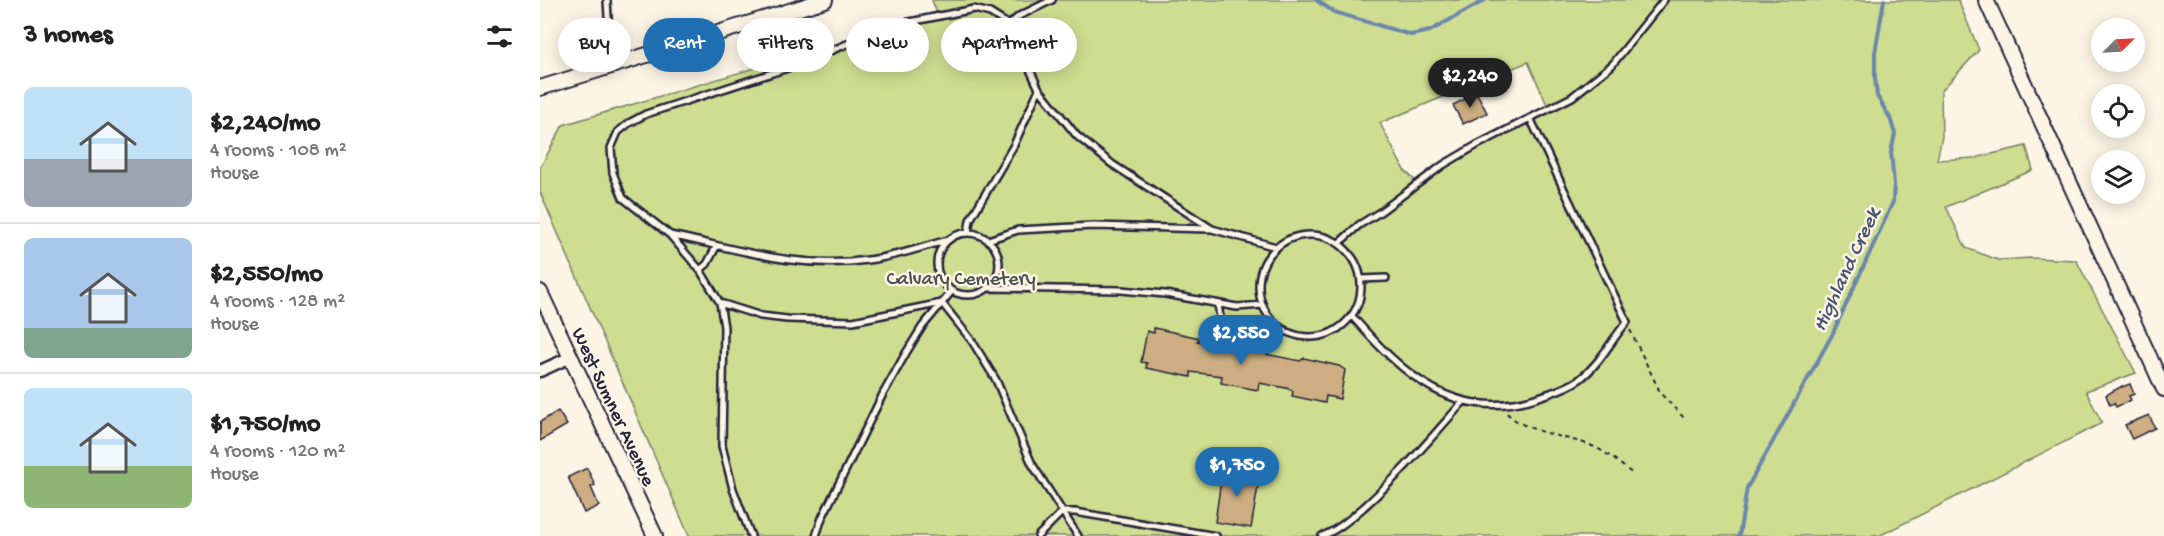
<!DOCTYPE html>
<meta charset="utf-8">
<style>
:root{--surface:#fff;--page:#f2f2f2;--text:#222;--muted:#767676;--line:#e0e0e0;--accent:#1f6fb2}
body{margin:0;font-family:"Gochi Hand",sans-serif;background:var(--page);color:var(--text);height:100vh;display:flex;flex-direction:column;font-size:22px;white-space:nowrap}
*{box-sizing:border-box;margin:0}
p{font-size:20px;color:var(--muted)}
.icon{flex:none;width:33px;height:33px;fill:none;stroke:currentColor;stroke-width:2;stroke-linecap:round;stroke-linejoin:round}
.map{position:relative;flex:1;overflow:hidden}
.panel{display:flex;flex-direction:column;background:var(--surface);width:540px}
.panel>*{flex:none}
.hud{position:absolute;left:18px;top:18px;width:570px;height:54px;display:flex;gap:12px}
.needle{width:39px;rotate:66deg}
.tools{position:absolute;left:1551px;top:18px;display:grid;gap:12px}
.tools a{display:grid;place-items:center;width:54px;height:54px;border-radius:50%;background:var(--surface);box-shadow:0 3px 15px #0003;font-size:30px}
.price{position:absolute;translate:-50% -51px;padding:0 14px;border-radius:21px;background:var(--accent);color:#fff;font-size:20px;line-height:39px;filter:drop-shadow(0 2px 3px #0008)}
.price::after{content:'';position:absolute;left:50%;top:36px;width:18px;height:14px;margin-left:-9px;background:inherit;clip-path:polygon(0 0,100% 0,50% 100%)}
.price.selected{background:#222;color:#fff}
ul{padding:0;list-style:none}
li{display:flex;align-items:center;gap:18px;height:150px;padding:0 24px}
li+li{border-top:2px solid var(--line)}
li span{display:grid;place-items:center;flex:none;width:168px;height:120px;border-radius:9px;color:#555}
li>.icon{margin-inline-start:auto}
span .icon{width:72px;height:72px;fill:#fffc;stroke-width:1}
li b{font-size:26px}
h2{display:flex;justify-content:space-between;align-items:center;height:72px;padding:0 24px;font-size:26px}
.pill{padding:0 21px;border-radius:27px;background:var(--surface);box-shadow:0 3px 15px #0003;font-size:21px;line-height:54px}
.pill.selected{background:var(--accent);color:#fff}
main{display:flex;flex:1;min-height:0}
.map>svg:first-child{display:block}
</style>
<main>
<section class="panel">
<h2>3 homes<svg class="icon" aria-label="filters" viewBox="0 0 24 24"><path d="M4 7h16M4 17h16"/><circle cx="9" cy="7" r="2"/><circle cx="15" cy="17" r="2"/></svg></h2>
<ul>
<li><span style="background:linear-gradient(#bfe0f5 60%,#9aa5b1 0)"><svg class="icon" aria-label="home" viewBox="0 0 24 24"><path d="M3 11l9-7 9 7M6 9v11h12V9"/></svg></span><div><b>$2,240/mo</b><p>4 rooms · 108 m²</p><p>House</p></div></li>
<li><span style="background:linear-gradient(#a9c7e8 75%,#7fa58c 0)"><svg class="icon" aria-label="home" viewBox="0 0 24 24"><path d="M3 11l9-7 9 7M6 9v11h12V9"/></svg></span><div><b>$2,550/mo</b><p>4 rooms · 128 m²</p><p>House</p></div></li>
<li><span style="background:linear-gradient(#bfe0f5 65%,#8fb573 0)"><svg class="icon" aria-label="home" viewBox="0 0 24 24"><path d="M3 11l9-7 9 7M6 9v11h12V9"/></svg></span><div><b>$1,750/mo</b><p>4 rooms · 120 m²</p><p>House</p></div></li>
</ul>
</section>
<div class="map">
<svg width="1624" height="536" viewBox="0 0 1624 536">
<rect width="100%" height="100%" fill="#fcf5e5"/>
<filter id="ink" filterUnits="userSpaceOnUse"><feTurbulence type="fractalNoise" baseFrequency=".0167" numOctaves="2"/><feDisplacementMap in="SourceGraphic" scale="12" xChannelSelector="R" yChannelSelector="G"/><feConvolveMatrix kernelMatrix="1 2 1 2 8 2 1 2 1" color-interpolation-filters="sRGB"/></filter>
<g filter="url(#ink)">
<!-- green -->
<path fill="#cedd90" stroke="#788066" stroke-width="1.5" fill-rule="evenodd" d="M392,0H1418L1439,50L1401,91L1402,137L1397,160L1435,158L1486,146L1493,170L1406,207L1426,248L1458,260L1491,258L1536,260L1596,373L1546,391L1562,423L1339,536H149L0,192V168L23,125L397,14ZM988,62L1008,107L879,184L864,170L840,123Z"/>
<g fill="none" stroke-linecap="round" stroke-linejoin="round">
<!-- stream -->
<path stroke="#6c87ac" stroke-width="4" d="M776,0L794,12L871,35L890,31L945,0
M1199,536L1207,488L1292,335L1353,202L1354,184L1351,152L1355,134L1350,118L1337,96L1335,78V53L1344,0"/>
</g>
<!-- building -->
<path fill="#cdad81" stroke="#22223b" stroke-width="1.5" d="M937,93L947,113L923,124L913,105Z
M614,328L660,338L657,341L694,348L695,344L700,345L701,339L716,342L715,348L720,349V353L760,361L764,358L799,366L805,370L800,399L786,396L785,403L752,396L753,391L746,388L719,383L718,390L681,383L682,376L651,372V377L606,368L607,363L601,362L607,331L614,333Z
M1590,384L1594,394L1589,396L1591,400L1576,407L1574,403L1570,405L1566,395L1582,386V387Z
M18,411L27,425L0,441V422Z
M1609,415L1615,428L1592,439L1585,425Z
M683,466L720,475L711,528L675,522Z
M47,468L55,485L51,487L59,506L44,513L28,477Z"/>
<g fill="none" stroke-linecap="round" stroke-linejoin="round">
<defs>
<path id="lane" d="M67,0L69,33L74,64
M469,25L479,16L512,0
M397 264a31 31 0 1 1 62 0a31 31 0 1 1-62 0Z
M428,233L430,220L474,145L499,89
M719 286a51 51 0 1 1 102 0a51 51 0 1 1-102 0Z
M130,235C198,249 257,270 328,260C355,257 382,247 408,240
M448,240L478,230L553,226L670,229
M799,243L819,225L840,212L903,165L937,145L1032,97L1072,65L1124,0
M160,270L167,264L176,247
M821,279L846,278
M449,288L581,290L625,294L697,307L723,305
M180,303L221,316L247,319L313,321L402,303
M402,303L432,341L456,380L492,464L538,536
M678,304L681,324L694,333L724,338L737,337L745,330
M812,316C863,375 916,424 999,397C1013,392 1028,388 1040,379C1060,364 1071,340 1087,322L990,118
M211,536L193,489L182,446L184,327L180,303L160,270L130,235L83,198L73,173L71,148L78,132L89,123L106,114L260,64L335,32L365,23L434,9L450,13L469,25L499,89L537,136L572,164L672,229L736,247
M276,536L282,518L343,394L366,353L382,327L412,291
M498,536L522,512H535L676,536
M782,536C798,530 811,518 824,507C860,475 891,438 923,402"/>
<path id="street" d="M0,371L31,357"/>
<path id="secondary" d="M1446,0L1624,389
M0,88L285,0
M0,292L115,536"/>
</defs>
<!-- lane casing -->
<use href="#lane" stroke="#22223b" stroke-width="10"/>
<!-- street casing -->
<use href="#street" stroke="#22223b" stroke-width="15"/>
<!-- secondary casing -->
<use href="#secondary" stroke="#22223b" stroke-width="18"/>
<!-- path -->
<path stroke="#22223b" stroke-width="2" stroke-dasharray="4.5 4.5" stroke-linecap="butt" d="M1090,330L1121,394L1146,420
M967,413C982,431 1028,437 1050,445C1067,452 1080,464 1094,475"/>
<!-- lane -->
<use href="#lane" stroke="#fcf5e5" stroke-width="5"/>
<!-- street -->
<use href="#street" stroke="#fcf5e5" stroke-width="10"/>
<!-- secondary -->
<use href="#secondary" stroke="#fcf5e5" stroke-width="14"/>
</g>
</g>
<g text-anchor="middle" stroke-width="5" stroke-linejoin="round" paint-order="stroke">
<!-- park labels -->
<g font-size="20" fill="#4d5150" stroke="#fcf5e5">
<text x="421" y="284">Calvary Cemetery</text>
</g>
<!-- street labels -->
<g font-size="20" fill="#22223b" stroke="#fcf5e5">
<text transform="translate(75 406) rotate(65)" y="7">West Sumner Avenue</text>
</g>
<!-- water labels -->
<g font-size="21" font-style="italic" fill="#475474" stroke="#fcf5e5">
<text transform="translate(1305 269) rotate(-65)" y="7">Highland Creek</text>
</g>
</g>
</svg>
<div class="tools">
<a><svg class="needle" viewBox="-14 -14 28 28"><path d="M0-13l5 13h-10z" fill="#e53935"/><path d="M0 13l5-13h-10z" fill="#767676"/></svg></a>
<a><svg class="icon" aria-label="locate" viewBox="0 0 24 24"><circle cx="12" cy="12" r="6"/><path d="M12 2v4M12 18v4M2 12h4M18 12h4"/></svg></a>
<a><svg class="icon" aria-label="layers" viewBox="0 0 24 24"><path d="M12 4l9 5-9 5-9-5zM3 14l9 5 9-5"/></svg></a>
</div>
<b class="price selected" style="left:930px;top:109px">$2,240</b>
<b class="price" style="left:701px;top:366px">$2,550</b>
<b class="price" style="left:697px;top:498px">$1,750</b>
<div class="hud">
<a class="pill">Buy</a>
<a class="pill selected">Rent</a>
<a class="pill">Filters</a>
<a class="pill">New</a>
<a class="pill">Apartment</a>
</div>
</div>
</main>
